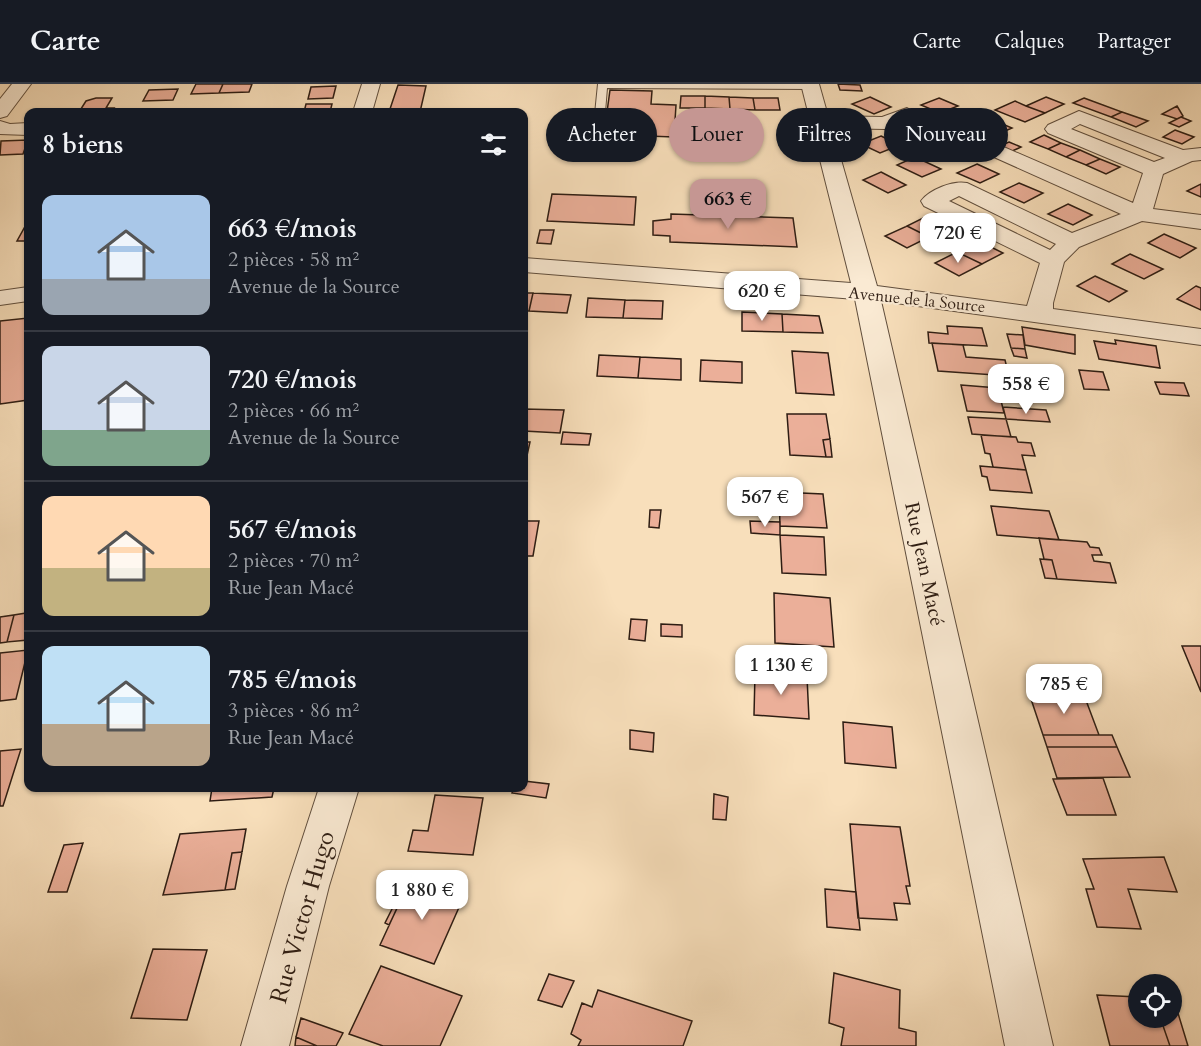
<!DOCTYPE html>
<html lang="fr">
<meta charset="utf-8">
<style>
:root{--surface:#171b24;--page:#242831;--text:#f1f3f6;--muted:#9ea1a6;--line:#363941;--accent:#c59692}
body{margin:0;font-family:Cardo,serif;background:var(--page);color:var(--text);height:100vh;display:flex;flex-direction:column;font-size:22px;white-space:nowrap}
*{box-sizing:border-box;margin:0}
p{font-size:20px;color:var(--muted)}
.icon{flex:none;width:33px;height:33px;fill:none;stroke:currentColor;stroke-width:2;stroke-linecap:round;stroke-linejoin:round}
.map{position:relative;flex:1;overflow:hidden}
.drawer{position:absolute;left:24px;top:24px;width:504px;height:684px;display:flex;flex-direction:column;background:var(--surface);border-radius:12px;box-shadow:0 2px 4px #0004}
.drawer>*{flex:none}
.hud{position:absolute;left:546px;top:24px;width:564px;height:54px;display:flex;gap:12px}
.buttons{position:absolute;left:1128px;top:890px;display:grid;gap:12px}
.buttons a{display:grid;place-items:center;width:54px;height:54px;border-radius:50%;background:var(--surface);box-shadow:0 2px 4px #0004;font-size:30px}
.price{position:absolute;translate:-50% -51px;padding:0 14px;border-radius:12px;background:#fff;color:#222;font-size:20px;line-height:39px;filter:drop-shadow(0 2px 3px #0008)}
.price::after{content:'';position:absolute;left:50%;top:36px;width:18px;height:14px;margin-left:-9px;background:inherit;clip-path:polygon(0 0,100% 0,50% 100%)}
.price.on{background:var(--accent);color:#111}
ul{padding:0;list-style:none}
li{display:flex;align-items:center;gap:18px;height:150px;padding:0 18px}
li+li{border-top:2px solid var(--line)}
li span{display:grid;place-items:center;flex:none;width:168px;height:120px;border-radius:12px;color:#555}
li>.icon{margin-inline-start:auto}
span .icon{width:72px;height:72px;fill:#fffc;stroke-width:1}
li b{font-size:26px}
h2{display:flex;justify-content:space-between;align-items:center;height:72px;padding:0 18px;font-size:26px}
.chip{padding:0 21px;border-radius:27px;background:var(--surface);box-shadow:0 2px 4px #0004;font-size:21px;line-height:54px}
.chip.on{background:var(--accent);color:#111}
header{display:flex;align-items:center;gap:36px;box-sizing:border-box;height:84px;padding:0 30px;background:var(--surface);border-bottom:2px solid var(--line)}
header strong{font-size:28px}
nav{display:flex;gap:33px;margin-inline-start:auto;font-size:21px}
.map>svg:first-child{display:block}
</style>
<header>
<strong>Carte</strong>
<nav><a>Carte</a><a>Calques</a><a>Partager</a></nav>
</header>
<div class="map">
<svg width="1201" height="962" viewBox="0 0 1201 962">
<rect width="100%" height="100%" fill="#f8dfbb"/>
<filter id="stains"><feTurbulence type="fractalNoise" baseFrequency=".00333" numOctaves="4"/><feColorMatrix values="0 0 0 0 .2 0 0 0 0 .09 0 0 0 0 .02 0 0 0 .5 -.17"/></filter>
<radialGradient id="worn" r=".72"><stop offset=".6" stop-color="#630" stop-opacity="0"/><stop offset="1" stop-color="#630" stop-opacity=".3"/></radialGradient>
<!-- building -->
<path fill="#ebaf99" stroke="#2e1d13" stroke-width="1.5" d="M196,0H223L219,9L191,10Z
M223,0H252L249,8L219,9Z
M838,0L860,1L862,7L840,6Z
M398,1L426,2L420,28H389Z
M336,2L333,14L308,15L311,3Z
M178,5L173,16L143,17L149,6Z
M610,6L652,7L651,20L676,21L674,53L648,52L646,71H613L615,56H603V50H615L619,28H607Z
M681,12H705V24H680Z
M705,12L729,13L730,25L705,24Z
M729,13L753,14L755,26L730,25Z
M870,13L891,23L874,30L852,20Z
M1046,13L1064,20L1045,29L1026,22Z
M96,14H112L106,24H114L111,28H79L86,17Z
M753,14H778L780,26H755Z
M939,14L958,22L940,29L921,21Z
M1084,14L1122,28L1111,33L1073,19Z
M1015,17L1026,22L1045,29L1025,38L995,26Z
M306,20H332L330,28H304Z
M1177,22L1183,32L1177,35L1162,30Z
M1122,28L1148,37L1136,43L1111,33Z
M1181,33L1191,37L1179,43L1169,39Z
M988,34L1012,44L996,51L988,48L981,51L965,44Z
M930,41L951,50L936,57L942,60L932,58L923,62L902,52Z
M1175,46L1194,53L1182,60L1163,53Z
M1044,51L1061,59L1048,65L1030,58Z
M881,52L900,61L880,69L861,60Z
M28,56L23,70L0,71L1,57Z
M1009,58L1021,63L1008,69L995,64Z
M1061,59L1080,66L1066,73L1048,65Z
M1080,66L1100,75L1086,81L1066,73Z
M915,73L941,85L922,93L897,81Z
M1100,75L1120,83L1106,90L1086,81Z
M977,80L999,90L980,99L957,89Z
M881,88L906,101L888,109L863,96Z
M1019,99L1043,109L1024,119L1000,108Z
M1201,100V113L1187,107Z
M552,110L636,113L634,141L547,137Z
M1068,120L1092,131L1073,141L1048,130Z
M671,130L793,134L797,163L670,158V152L653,151V137L671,135Z
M927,132L950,143L929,153L907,142Z
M27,139L28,157H17Z
M907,142L929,153L907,164L885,152Z
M540,146H554L551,160L537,159Z
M1164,150L1196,164L1180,174L1148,159Z
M979,157L1003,169L982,180L957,168Z
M957,168L982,180L959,192L935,179Z
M1130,170L1163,185L1144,195L1112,180Z
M1095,192L1127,207L1109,218L1077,202Z
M1196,202L1201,204V226L1177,215Z
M524,209H533L529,227H524Z
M533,209L571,211L567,229L529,227Z
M588,214L625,216L623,234L586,233Z
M625,216L663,217L662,235L623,234Z
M742,228L782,230L783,248L742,247Z
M782,230L819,232L823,249L783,248Z
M28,234V316L0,320V237Z
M947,242L982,244L987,262L929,259L928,248L948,250Z
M1022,243L1075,251V270L1025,261Z
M1007,250L1023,251L1025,265L1011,264Z
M1115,256L1156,262L1160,284L1099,275L1094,257L1116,260Z
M932,259L963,261L966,273L1005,276L1009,292L938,287Z
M1011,264L1025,265L1027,274L1014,272Z
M792,267L828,269L834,311L796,309Z
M599,271L640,273L638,294L597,292Z
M640,273L681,275V296L638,294Z
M701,276L742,278V299L700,297Z
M1079,286L1103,288L1109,306L1084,305Z
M1155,298L1184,299L1189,312L1160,310Z
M961,301L998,304L1004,329L967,327Z
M1003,323L1046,326L1050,338L1006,335Z
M524,325L564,326L560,349L524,347Z
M787,330H826L830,355L823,356L826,373L790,371Z
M968,333L1006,335L1011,353L972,350Z
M563,348L591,350L589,361L561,360Z
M981,351L1016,353L1018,358L1031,359L1035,372L1022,371L1026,386L993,383L990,370L985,369Z
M830,355L832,373H826L823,356Z
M524,358H530L524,385Z
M980,382L1026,386L1032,409L990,406L987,393L982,392Z
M779,408L823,410L827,444L780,442Z
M991,422L1049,427L1059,456L997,451Z
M650,426H661L659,444L649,443Z
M524,437H539L533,472H524Z
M750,437L780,438V451L751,449Z
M780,451L824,453L826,491L782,489Z
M1039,454L1087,458L1090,463L1099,464L1102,471H1092L1094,477L1110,479L1116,499L1057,495L1052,476L1044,475Z
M1040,475L1052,476L1057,495L1045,494Z
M774,509L830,514L834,563L775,559Z
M26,529H28V556L7,558L14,531Z
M14,531L7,558L0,559V533Z
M631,535L647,536L645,557L629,555Z
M661,540L682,541V553L661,552Z
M1182,562H1201V608Z
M28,566L16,615L0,617V569Z
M755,578L806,583L807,593L755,590Z
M755,590L807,593L809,635L754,631Z
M1029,609L1084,611L1099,651H1043Z
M843,638L892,643L896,684L845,679Z
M630,646L654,649L653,668L630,665Z
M1043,651H1112L1117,663H1047Z
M1047,663H1117L1130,693L1057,694Z
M21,665L3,722H0V667Z
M1103,694L1116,731H1067L1053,695Z
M524,697L549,700L546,714L512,709L514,704H524Z
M212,704H274L272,713L210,717Z
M714,710L728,713L726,736L713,735Z
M435,711L483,714L473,771L408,767L413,746L428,747Z
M850,740L900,743L910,802H906L910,820L894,819L897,836L858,834Z
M246,745L242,768L232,769L225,806L163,811L180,750Z
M83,759L67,808H48L64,761Z
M242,768L235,805L225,806L232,769Z
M1164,773L1177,808L1128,805L1141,845L1097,843L1086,805H1094L1083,775Z
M410,796L464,812L434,880L380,861Z
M825,805L856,808L860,846L827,843Z
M401,816L389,841L385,839L395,819Z
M153,865L207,866L187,936L131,934Z
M381,882L462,912L440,962H383L349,950Z
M834,889L900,906L899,944L916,948V962H841L844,944L829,939Z
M549,890L574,897L562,923L538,916Z
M598,906L692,937L683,962H578L581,956L571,950L582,919L592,923Z
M1097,911L1138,913V933H1160L1170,962H1110Z
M1172,916H1174L1188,962H1170L1160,933H1172Z
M301,934L343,949L336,962H317L296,953Z
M296,953L317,962H295Z"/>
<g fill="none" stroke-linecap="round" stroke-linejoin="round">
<defs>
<path id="lane" d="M815,0V4L811,5L607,4L604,40L599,43L594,40L598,0Z"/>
<path id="street" d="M12,0H31L7,32L0,34V15Z
M362,0H380L372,28H353Z
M801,0H819L828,32L882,33L907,24L917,30L914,34L885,45L832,44L877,202L1027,222L1040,179L924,122L921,117C929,106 953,96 967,99L1072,149L1121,130L985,69L982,65L985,61H999L1133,119L1143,89L1048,49L1045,45L1048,41L1079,27L1183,66L1201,64V76L1192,77L1163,90L1153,125L1201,131V145L1142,137L1079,163L1064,178L1053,219V225L1201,245V261L881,217L1053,962H1005L855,215L524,188V174L851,199ZM1080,40L1165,74L1154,78L1071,45ZM959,112L1056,160L1050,166L949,117Z
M0,37L10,40L28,39V51L0,50Z
M28,203V217L0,221V207Z
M319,704H359L329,802L289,962H241L287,802Z"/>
</defs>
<!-- lane casing -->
<use href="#lane" stroke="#604e3d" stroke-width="2"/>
<!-- street casing -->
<use href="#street" stroke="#604e3d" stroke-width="2"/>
<!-- lane -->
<use href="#lane" fill="#faead3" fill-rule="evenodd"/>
<!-- street -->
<use href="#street" fill="#faead3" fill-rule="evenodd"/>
</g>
<g text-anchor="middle" stroke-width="4.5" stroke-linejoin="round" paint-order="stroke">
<!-- far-street labels -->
<g font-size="16" fill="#2e1d13" stroke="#faead3">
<text transform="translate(917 215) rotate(6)" y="6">Avenue de la Source</text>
</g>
<!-- street labels -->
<g font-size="20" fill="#2e1d13" stroke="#faead3">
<text transform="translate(925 480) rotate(78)" y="7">Rue Jean Macé</text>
</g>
<!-- near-street labels -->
<g font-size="24" fill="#2e1d13" stroke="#faead3">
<text transform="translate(302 833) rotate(-74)" y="8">Rue Victor Hugo</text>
</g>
</g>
<rect width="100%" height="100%" filter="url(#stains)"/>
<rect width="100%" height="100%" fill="url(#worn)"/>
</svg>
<div class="buttons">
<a><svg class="icon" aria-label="locate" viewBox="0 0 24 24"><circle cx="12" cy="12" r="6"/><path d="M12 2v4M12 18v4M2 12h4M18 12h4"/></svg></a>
</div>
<b class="price on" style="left:728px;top:146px">663 €</b>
<b class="price" style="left:958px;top:180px">720 €</b>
<b class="price" style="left:762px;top:238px">620 €</b>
<b class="price" style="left:1026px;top:331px">558 €</b>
<b class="price" style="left:765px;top:444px">567 €</b>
<b class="price" style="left:781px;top:612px">1 130 €</b>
<b class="price" style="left:1064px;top:631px">785 €</b>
<b class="price" style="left:422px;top:837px">1 880 €</b>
<div class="hud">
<a class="chip">Acheter</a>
<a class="chip on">Louer</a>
<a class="chip">Filtres</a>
<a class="chip">Nouveau</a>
</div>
<section class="drawer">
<h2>8 biens<svg class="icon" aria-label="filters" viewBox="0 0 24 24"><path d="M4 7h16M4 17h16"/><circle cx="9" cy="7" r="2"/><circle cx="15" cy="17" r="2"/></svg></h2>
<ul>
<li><span style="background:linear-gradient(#a9c7e8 70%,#9aa5b1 0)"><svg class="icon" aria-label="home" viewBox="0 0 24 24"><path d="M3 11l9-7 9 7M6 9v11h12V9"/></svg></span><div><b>663 €/mois</b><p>2 pièces · 58 m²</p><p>Avenue de la Source</p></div></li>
<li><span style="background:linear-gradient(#c9d6e8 70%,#7fa58c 0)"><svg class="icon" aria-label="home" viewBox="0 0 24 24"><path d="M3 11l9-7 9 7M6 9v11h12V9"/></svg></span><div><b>720 €/mois</b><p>2 pièces · 66 m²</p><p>Avenue de la Source</p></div></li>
<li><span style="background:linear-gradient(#ffd9b3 60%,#c2b280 0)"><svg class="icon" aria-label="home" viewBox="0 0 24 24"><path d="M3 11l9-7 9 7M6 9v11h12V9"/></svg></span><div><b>567 €/mois</b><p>2 pièces · 70 m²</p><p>Rue Jean Macé</p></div></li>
<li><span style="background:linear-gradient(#bfe0f5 65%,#b9a48a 0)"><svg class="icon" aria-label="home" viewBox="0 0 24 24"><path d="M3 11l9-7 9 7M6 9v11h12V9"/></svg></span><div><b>785 €/mois</b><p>3 pièces · 86 m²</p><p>Rue Jean Macé</p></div></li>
</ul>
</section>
</div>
